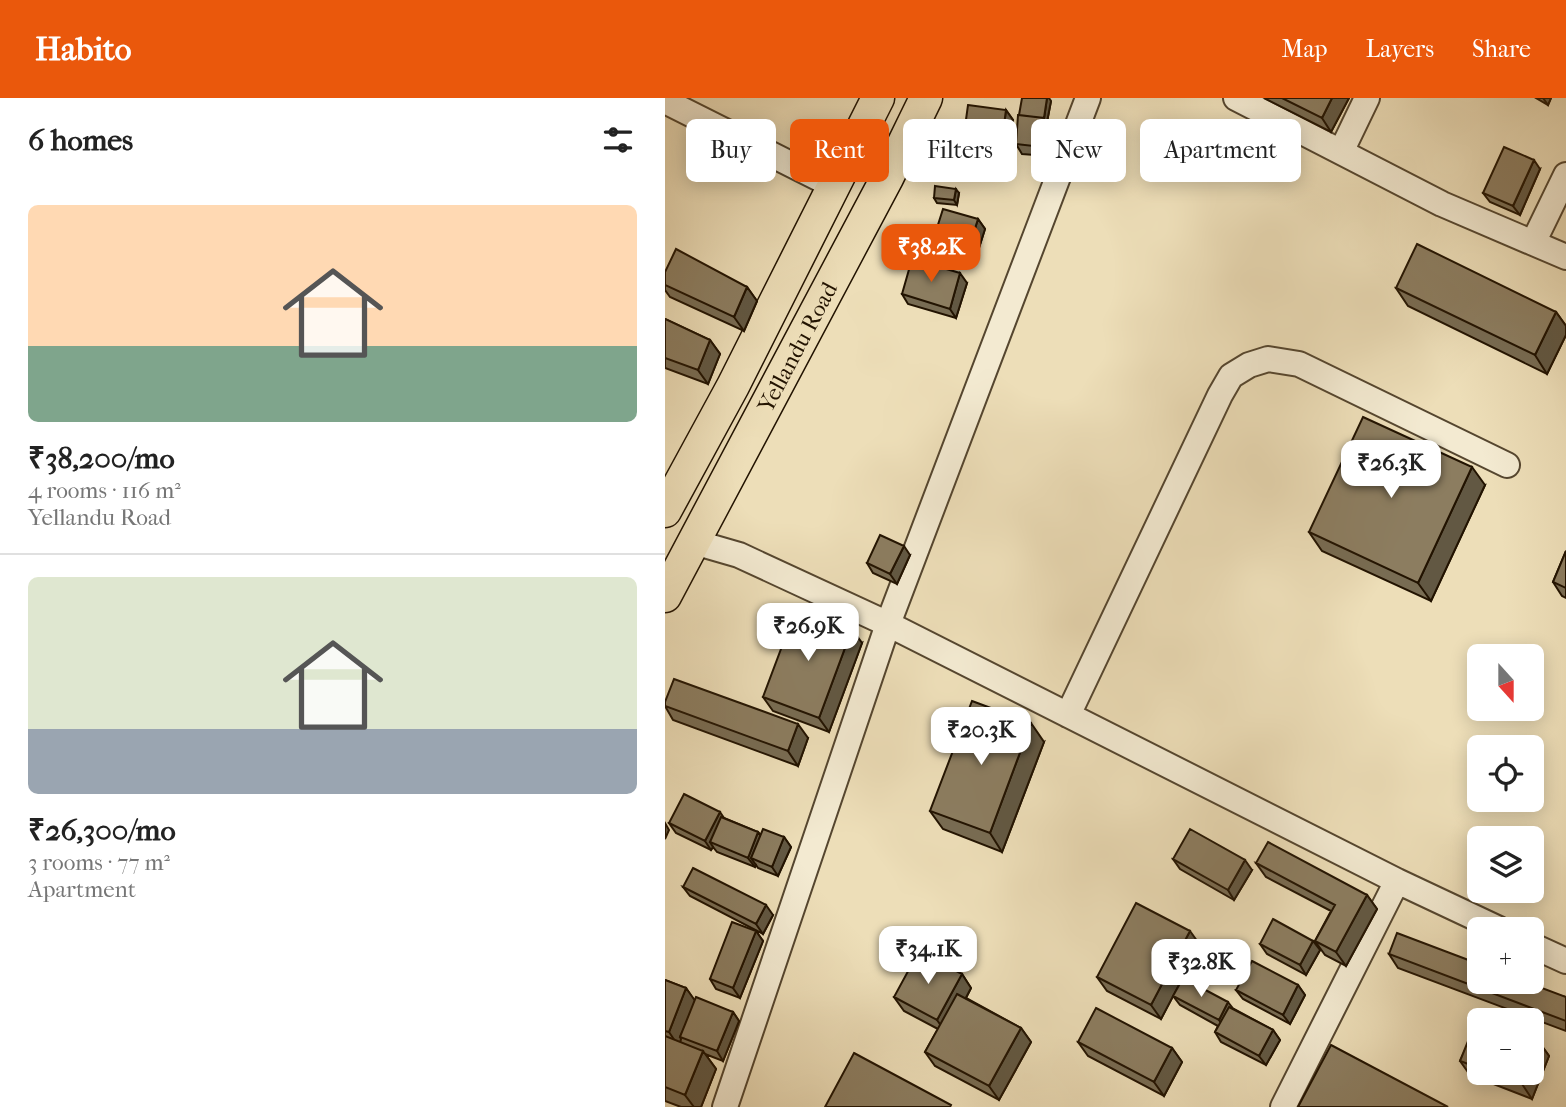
<!DOCTYPE html>
<meta charset="utf-8">
<style>
:root{--surface:#fff;--page:#f6f6f6;--text:#222;--muted:#767676;--line:#e0e0e0;--accent:#ea580c}
body{margin:0;font-family:"IM FELL French Canon",serif;background:var(--page);color:var(--text);height:100vh;display:flex;flex-direction:column;font-size:26px;white-space:nowrap}
*{box-sizing:border-box;margin:0}
p{font-size:23px;color:var(--muted)}
.icon{flex:none;width:38px;height:38px;fill:none;stroke:currentColor;stroke-width:2;stroke-linecap:round;stroke-linejoin:round}
.map{position:relative;flex:1;overflow:hidden}
.panel{display:flex;flex-direction:column;background:var(--surface);width:665px}
.panel>*{flex:none}
.hud{position:absolute;left:21px;top:21px;width:665px;height:63px;display:flex;gap:14px}
.needle{width:46px;rotate:159deg}
.controls{position:absolute;left:802px;top:546px;display:grid;gap:14px}
.controls a{display:grid;place-items:center;width:77px;height:77px;border-radius:10px;background:var(--surface);box-shadow:0 4px 18px #0003;font-size:35px}
.price{position:absolute;translate:-50% -60px;padding:0 16px;border-radius:14px;background:#fff;color:#222;font-size:23px;line-height:46px;filter:drop-shadow(0 2px 4px #0008)}
.price::after{content:'';position:absolute;left:50%;top:42px;width:21px;height:16px;margin-left:-10px;background:inherit;clip-path:polygon(0 0,100% 0,50% 100%)}
.price.active{background:var(--accent);color:#fff}
ul{padding:0;list-style:none}
li{display:grid;align-content:center;gap:14px;height:371px;padding:0 28px}
li+li{border-top:2px solid var(--line)}
li span{display:grid;place-items:center;height:217px;border-radius:10px;color:#555}
li>.icon{margin-inline-start:auto}
span .icon{width:126px;height:126px;fill:#fffc;stroke-width:1}
li b{font-size:30px}
h2{display:flex;justify-content:space-between;align-items:center;height:84px;padding:0 28px;font-size:30px}
.chip{padding:0 24px;border-radius:10px;background:var(--surface);box-shadow:0 4px 18px #0003;font-size:24px;line-height:63px}
.chip.active{background:var(--accent);color:#fff}
header{display:flex;align-items:center;gap:42px;box-sizing:border-box;height:98px;padding:0 35px;background:var(--accent);color:#fff}
header strong{font-size:33px}
nav{display:flex;gap:38px;margin-inline-start:auto;font-size:24px}
main{display:flex;flex:1;min-height:0}
.map>svg:first-child{display:block}
</style>
<header>
<strong>Habito</strong>
<nav><a>Map</a><a>Layers</a><a>Share</a></nav>
</header>
<main>
<section class="panel">
<h2>6 homes<svg class="icon" aria-label="filters" viewBox="0 0 24 24"><path d="M4 7h16M4 17h16"/><circle cx="9" cy="7" r="2"/><circle cx="15" cy="17" r="2"/></svg></h2>
<ul>
<li><span style="background:linear-gradient(#ffd9b3 65%,#7fa58c 0)"><svg class="icon" aria-label="home" viewBox="0 0 24 24"><path d="M3 11l9-7 9 7M6 9v11h12V9"/></svg></span><div><b>₹38,200/mo</b><p>4 rooms · 116 m²</p><p>Yellandu Road</p></div></li>
<li><span style="background:linear-gradient(#dfe7d0 70%,#9aa5b1 0)"><svg class="icon" aria-label="home" viewBox="0 0 24 24"><path d="M3 11l9-7 9 7M6 9v11h12V9"/></svg></span><div><b>₹26,300/mo</b><p>3 rooms · 77 m²</p><p>Apartment</p></div></li>
</ul>
</section>
<div class="map">
<svg width="901" height="1009" viewBox="0 0 901 1009">
<rect width="100%" height="100%" fill="#eddeb8"/>
<filter id="stains"><feTurbulence type="fractalNoise" baseFrequency=".00286" numOctaves="4"/><feColorMatrix values="0 0 0 0 .2 0 0 0 0 .09 0 0 0 0 .02 0 0 0 .5 -.17"/></filter>
<radialGradient id="worn" r=".72"><stop offset=".6" stop-color="#630" stop-opacity="0"/><stop offset="1" stop-color="#630" stop-opacity=".3"/></radialGradient>
<g fill="none" stroke-linecap="round" stroke-linejoin="round">
<defs>
<path id="minor" d="M571,0L777,106L901,159
M0,3L169,88
M676,54L702,0
M868,145L901,77
M29,444L74,457L223,526L732,783L834,831
M403,617L555,297L566,278L584,267L603,261L634,266L842,367
M866,847L901,863
M60,1009L223,526L423,0
M618,1009L732,783"/>
<g id="major">
<path d="M0,413L68,288L213,0"/>
<path id="s1" d="M0,498L222,80L261,0"/>
</g>
</defs>
<!-- minor casing -->
<use href="#minor" stroke="#55462f" stroke-width="28"/>
<!-- major casing -->
<use href="#major" stroke="#221301" stroke-width="35"/>
<!-- minor -->
<use href="#minor" stroke="#f3ead1" stroke-width="24"/>
<!-- major -->
<use href="#major" stroke="#eddeb8" stroke-width="32"/>
</g>
<!-- wall -->
<path fill="#786c53" stroke="#221301" stroke-width="2" d="M599,0H684L666,34Z
M871,0H886L883,7Z
M386,3L382,24L386,30L383,58L357,56L351,46Z
M341,12L348,22L344,51L305,46L299,36Z
M875,71L855,117L825,104L818,95Z
M294,95L292,107L272,105L269,100Z
M313,121L320,131L313,153L278,143L271,133Z
M0,174L82,189L92,203L79,233L5,199L0,192Z
M302,185L291,220L243,206L237,196Z
M731,190L891,214L901,228V237L882,276L743,208Z
M0,221L45,242L55,256L43,286L0,270Z
M820,387L766,503L657,453L644,434Z
M901,453V500L897,498L888,484Z
M245,457L232,486L208,475L202,465Z
M197,545L164,634L108,613L98,599Z
M0,608L143,640L133,668L8,622Z
M379,644L337,754L278,731L265,713Z
M59,720L93,734L96,737L119,739L126,749L113,778L93,770L91,767L90,769L52,754L48,749L46,752L11,735L4,725Z
M508,761L587,772L569,802L515,771Z
M591,765L702,797L712,811L681,868L660,857L650,843L666,813L601,779Z
M18,789L108,817L98,836L25,798Z
M91,833L98,843L75,900L51,891L45,881Z
M648,843L655,852L641,877L602,856L595,846Z
M535,847L508,897L569,911L608,932L615,942L601,967L556,944L550,934L553,928L515,907L508,898L496,921L442,893L432,879Z
M724,856L901,899V933L733,870Z
M297,876L306,890L301,900L356,930L366,944L334,1002L270,968L260,954L273,931L239,913L229,899Z
M0,882L21,890L29,902L68,914L74,923L58,963L40,956L51,971L36,1009H16L0,1003Z
M633,887L640,897L625,926L578,901L571,892Z
M814,922V975H866L874,944L884,958L867,1001L805,977L795,963Z
M413,944L507,950L517,964L499,998L423,958Z"/>
<!-- shaded-wall -->
<path fill="#625843" stroke="#221301" stroke-width="2" d="M382,0H384L386,3L382,24L386,30L383,58L377,49L379,21Z
M667,0H684L666,34L657,20Z
M878,0H886L883,7Z
M341,12L348,22L344,51L337,42Z
M869,62L875,71L855,117L848,108Z
M291,91L294,95L292,107L289,102Z
M313,121L320,131L313,153L306,143Z
M295,175L302,185L291,220L285,211Z
M82,189L92,203L79,233L69,219Z
M891,214L901,228V237L882,276L870,257Z
M45,242L55,256L43,286L33,272Z
M807,369L820,387L766,503L753,485Z
M239,448L245,457L232,486L225,476Z
M187,531L197,545L164,634L154,620Z
M366,625L379,644L337,754L325,735Z
M133,626L143,640L133,668L123,653Z
M55,714L61,723L45,744L48,749L46,752L40,743Z
M0,725L4,732L0,741Z
M93,734L100,744L86,760L91,767L90,769L83,760Z
M119,739L126,749L113,778L107,769Z
M580,762L587,772L569,802L563,792Z
M702,797L712,811L681,868L671,854Z
M101,807L108,817L98,836L91,826Z
M91,833L98,843L75,900L68,890Z
M525,833L535,847L496,921L486,907Z
M648,843L655,852L641,877L635,867Z
M297,876L306,890L282,936L272,922Z
M633,887L640,897L625,926L618,917Z
M21,890L31,904L15,939L16,941L14,949L4,934Z
M563,904L570,913L560,931L554,922Z
M68,914L74,923L58,963L52,953Z
M356,930L366,944L334,1002L324,988Z
M608,932L615,942L601,967L594,958Z
M874,944L884,958L867,1001L857,986L862,975H866V964Z
M507,950L517,964L499,998L489,984Z
M38,953L51,971L36,1009H29L20,997Z"/>
<!-- building -->
<path fill="#8c7d60" stroke="#221301" stroke-width="2" d="M357,0H382L379,20L354,17Z
M617,0H667L657,20Z
M303,7L341,12L337,42L299,36Z
M353,17L379,20L377,49L351,46Z
M839,49L869,62L848,108L818,95Z
M270,88L291,91L289,102L269,100Z
M278,111L313,121L306,143L271,133Z
M752,146L891,214L870,257L731,190Z
M11,151L82,189L69,219L0,187V174Z
M247,161L295,175L285,211L237,196Z
M0,221L45,242L33,272L0,260Z
M698,319L807,369L753,485L644,434Z
M215,437L239,448L225,476L202,465Z
M901,453V490L888,484Z
M131,511L187,531L154,620L98,599Z
M9,581L133,626L123,653L0,608V604Z
M307,603L366,625L325,735L265,713Z
M19,696L55,714L40,743L4,725Z
M56,719L93,734L83,760L45,744Z
M98,731L119,739L107,769L86,760Z
M525,731L580,762L563,792L508,761Z
M603,744L702,797L671,854L650,843L670,807L591,765Z
M28,770L101,807L91,826L18,789Z
M471,805L525,833L486,907L432,879Z
M608,821L648,843L635,867L595,846Z
M67,824L91,833L68,890L45,881Z
M732,835L814,866V884H861L901,899V923L724,856Z
M254,853L297,876L272,922L229,899Z
M587,863L633,887L618,917L571,892Z
M518,880L563,904L554,922L508,898Z
M0,882L21,890L4,934L0,933Z
M292,896L356,930L324,988L260,954Z
M31,899L68,914L52,953L15,939Z
M564,909L608,932L594,958L550,934Z
M431,910L507,950L489,984L413,944Z
M812,921L815,922H814V970L795,963Z
M0,938L38,953L20,997L0,989Z
M866,941L874,944L866,964Z
M666,947L783,1009H633Z
M189,955L286,1007L285,1009H160Z
M826,975H862L857,986Z"/>
<g text-anchor="middle" stroke-width="6" stroke-linejoin="round" paint-order="stroke">
<!-- street labels -->
<g font-size="23" fill="#221301" stroke="#f3ead1">
<text dy="8" stroke="none"><textPath href="#s1" startOffset="282">Yellandu Road</textPath></text>
</g>
</g>
<rect width="100%" height="100%" filter="url(#stains)"/>
<rect width="100%" height="100%" fill="url(#worn)"/>
</svg>
<div class="controls">
<a><svg class="needle" viewBox="-14 -14 28 28"><path d="M0-13l5 13h-10z" fill="#e53935"/><path d="M0 13l5-13h-10z" fill="#767676"/></svg></a>
<a><svg class="icon" aria-label="locate" viewBox="0 0 24 24"><circle cx="12" cy="12" r="6"/><path d="M12 2v4M12 18v4M2 12h4M18 12h4"/></svg></a>
<a><svg class="icon" aria-label="layers" viewBox="0 0 24 24"><path d="M12 4l9 5-9 5-9-5zM3 14l9 5 9-5"/></svg></a>
<a>+</a>
<a>−</a>
</div>
<b class="price active" style="left:266px;top:186px">₹38.2K</b>
<b class="price" style="left:726px;top:402px">₹26.3K</b>
<b class="price" style="left:143px;top:565px">₹26.9K</b>
<b class="price" style="left:316px;top:669px">₹20.3K</b>
<b class="price" style="left:263px;top:888px">₹34.1K</b>
<b class="price" style="left:536px;top:901px">₹32.8K</b>
<div class="hud">
<a class="chip">Buy</a>
<a class="chip active">Rent</a>
<a class="chip">Filters</a>
<a class="chip">New</a>
<a class="chip">Apartment</a>
</div>
</div>
</main>
